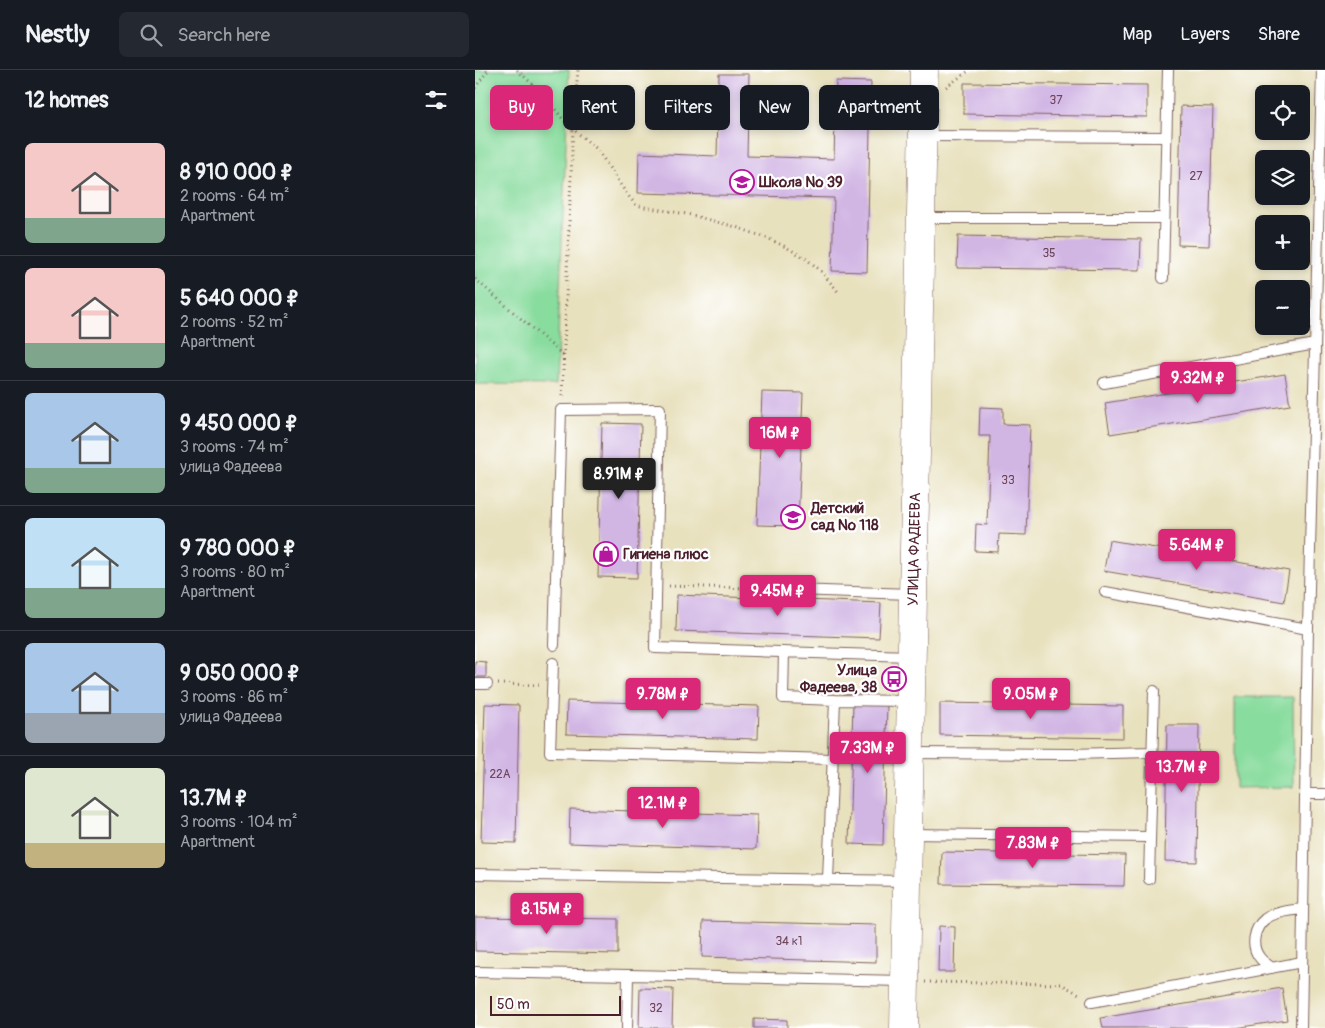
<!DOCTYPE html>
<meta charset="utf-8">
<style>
:root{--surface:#171b24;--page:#242831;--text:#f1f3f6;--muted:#9ea1a6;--line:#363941;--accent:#db2777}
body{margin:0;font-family:Pangolin,sans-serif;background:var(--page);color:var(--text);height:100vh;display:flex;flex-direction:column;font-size:19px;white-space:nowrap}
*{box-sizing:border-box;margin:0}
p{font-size:16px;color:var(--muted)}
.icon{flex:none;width:28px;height:28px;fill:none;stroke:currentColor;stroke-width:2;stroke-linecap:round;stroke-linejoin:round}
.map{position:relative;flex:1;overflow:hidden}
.details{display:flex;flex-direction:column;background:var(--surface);width:475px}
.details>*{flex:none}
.top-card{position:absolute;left:15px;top:15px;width:475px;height:45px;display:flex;gap:10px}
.tools{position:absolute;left:780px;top:15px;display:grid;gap:10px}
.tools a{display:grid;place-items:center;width:55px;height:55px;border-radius:8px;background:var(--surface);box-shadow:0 2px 8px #0003;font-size:25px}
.scale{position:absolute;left:15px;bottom:12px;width:131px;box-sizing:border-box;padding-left:5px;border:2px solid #4a1f2b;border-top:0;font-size:14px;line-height:18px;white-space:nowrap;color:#4a1f2b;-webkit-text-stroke:4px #fff;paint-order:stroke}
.price{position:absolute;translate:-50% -42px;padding:0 11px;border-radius:5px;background:var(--accent);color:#fff;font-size:16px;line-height:32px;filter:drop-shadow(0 1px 2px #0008)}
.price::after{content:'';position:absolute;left:50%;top:30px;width:15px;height:11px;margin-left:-8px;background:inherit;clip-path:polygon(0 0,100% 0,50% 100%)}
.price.on{background:#222;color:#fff}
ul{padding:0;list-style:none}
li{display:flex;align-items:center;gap:15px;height:125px;padding:0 25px}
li+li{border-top:1px solid var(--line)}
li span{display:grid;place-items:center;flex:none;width:140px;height:100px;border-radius:8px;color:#555}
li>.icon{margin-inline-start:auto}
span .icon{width:60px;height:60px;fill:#fffc;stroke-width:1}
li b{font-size:21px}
h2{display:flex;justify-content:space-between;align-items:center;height:60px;padding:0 25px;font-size:21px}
.chip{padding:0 18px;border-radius:8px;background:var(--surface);box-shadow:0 2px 8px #0003;font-size:18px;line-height:45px}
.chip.on{background:var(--accent);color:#fff}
header{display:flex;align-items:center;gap:30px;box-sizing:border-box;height:70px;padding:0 25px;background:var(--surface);border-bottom:1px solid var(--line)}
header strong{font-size:24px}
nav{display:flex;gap:28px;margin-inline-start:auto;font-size:18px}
.search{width:350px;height:45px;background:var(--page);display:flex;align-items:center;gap:12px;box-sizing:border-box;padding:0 18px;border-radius:8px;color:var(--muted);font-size:19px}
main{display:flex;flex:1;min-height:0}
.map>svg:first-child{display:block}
</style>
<header>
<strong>Nestly</strong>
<div class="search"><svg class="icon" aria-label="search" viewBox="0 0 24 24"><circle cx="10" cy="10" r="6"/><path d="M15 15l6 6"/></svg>Search here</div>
<nav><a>Map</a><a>Layers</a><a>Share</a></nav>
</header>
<main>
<section class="details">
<h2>12 homes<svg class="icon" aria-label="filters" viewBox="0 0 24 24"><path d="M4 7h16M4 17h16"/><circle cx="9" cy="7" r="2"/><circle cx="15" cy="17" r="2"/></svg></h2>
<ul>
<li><span style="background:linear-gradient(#f6c9c9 75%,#7fa58c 0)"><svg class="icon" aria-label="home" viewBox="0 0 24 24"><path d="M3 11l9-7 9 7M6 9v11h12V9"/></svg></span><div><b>8 910 000 ₽</b><p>2 rooms · 64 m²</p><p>Apartment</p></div></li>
<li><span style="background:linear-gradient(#f6c9c9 75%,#7fa58c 0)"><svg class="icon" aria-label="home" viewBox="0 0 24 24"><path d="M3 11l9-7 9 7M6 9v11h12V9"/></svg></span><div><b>5 640 000 ₽</b><p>2 rooms · 52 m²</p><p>Apartment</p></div></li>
<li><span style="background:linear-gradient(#a9c7e8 75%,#7fa58c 0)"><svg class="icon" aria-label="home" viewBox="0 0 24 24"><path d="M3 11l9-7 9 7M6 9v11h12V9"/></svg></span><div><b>9 450 000 ₽</b><p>3 rooms · 74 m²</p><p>улица Фадеева</p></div></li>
<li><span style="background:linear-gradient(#bfe0f5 70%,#7fa58c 0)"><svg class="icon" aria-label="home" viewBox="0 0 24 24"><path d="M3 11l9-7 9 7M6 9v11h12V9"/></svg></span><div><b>9 780 000 ₽</b><p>3 rooms · 80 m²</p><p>Apartment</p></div></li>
<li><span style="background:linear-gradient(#a9c7e8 70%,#9aa5b1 0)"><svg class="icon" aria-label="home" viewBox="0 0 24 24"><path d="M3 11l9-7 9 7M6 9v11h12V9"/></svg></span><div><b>9 050 000 ₽</b><p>3 rooms · 86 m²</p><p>улица Фадеева</p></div></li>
<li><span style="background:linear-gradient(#dfe7d0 75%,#c2b280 0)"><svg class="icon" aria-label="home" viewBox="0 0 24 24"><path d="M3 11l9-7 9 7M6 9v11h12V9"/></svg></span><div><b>13.7M ₽</b><p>3 rooms · 104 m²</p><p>Apartment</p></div></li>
</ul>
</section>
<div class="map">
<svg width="850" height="958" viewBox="0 0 850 958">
<rect width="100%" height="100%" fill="#fff"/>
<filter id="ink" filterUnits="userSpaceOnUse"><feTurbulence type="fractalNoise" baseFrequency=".02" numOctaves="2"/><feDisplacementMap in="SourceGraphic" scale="10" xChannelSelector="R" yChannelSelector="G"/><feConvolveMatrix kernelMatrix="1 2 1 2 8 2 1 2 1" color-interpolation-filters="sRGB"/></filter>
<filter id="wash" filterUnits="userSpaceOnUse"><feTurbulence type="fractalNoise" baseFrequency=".0096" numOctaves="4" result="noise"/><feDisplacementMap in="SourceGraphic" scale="20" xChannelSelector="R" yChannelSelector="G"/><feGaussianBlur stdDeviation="1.12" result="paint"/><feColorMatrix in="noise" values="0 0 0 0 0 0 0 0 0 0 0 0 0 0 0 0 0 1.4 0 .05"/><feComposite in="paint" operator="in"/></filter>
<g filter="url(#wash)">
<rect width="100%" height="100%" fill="#e8e1be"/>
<!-- green -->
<path fill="#88dc9e" stroke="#697e64" d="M0,0H94L81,315L0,314Z
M760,627H818L819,717L760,718Z"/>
<g id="blocks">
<!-- building -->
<path fill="#d1b6e4" d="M244,4H274L272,86L359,89L361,11L396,12L392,202L357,201L359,128L163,123L164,83L242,86Z
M489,13L672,15V47L489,44Z
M706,36L738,37L734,176L703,175Z
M483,166L666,169L665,200L482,198Z
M810,304L815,335L635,364L630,333Z
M287,322L328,323L323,456L282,455Z
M505,337L528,338V354L555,355L551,465L524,464L523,482L500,481L501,454L512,455L515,366H504Z
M127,353L166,354L162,508L123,507Z
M634,470L814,501L809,532L629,501Z
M202,525L406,533L404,568L201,561Z
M0,591L11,592V607H0Z
M92,631L284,636L283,669L91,664Z
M378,633L412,634L408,775L374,774Z
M465,633L648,636V668L465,665Z
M10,634L44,635L41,773L6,772Z
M692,655H724L722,792L690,791Z
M95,739L282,745L281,779L94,773Z
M467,782L650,785L649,816L466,814Z
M0,847L143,849V884L0,881Z
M228,851L401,855V892L227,887Z
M464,856L480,857L479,902H463Z
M165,918L198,919L197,958H164Z
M807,918L812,950L760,958H628L626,948Z
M279,949L312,950V958H279Z"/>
</g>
</g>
<g filter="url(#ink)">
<use href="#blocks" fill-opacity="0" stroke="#81635e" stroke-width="1"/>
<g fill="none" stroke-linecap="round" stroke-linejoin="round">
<defs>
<path id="lane" d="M450,66L691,67
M448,148H689
M688,208L693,0
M629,313L840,274
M320,520L436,524
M630,522L833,559
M79,575L86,340L185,339L180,578L436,586
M309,582L308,628L360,630L353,810
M78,593L75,682L358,689
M0,614H12
M360,630L434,631
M435,683L595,684L677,682
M830,724H850
M434,764L675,767
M0,804L431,811
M674,809L679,621
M797,898C793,895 788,892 785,888C775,876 779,858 790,849C799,842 817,840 828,839
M0,902L153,905L429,911
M617,932L827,892
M152,958L153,905
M826,958L833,559L847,0"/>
<g id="secondary">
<path id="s1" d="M429,958L449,0"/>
</g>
</defs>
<!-- lane casing -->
<use href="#lane" stroke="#81635e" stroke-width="12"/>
<!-- secondary casing -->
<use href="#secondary" stroke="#81635e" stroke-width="29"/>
<!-- path -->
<path stroke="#81635e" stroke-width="3" stroke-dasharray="1 4" stroke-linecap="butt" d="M42,0L66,22L92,54L122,79L151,123L161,135L174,138L212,144L261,157L292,168L311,177L330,188L345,200L365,224
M471,17L495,0
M0,18L13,0
M0,209L88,285
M87,326L98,58L103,0
M194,516L308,519
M23,614L64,615
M450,912L586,914L606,925"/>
<!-- lane -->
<use href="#lane" stroke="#fff" stroke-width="10"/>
<!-- secondary -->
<use href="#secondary" stroke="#fff" stroke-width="28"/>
</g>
</g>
<!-- icons -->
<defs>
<symbol id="school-ring" viewBox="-11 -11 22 22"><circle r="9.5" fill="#fff" stroke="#b5179e" stroke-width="1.5"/><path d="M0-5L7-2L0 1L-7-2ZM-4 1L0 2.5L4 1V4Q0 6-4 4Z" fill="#b5179e"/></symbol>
<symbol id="shop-ring" viewBox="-11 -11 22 22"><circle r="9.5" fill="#fff" stroke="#b5179e" stroke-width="1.5"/><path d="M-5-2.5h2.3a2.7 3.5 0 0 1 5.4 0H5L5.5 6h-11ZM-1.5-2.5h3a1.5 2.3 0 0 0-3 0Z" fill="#b5179e"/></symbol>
<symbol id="bus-ring" viewBox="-11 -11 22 22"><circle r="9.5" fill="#fff" stroke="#b5179e" stroke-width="1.5"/><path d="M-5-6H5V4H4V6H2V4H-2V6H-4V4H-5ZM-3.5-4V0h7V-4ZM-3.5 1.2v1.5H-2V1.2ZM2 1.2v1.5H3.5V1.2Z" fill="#b5179e"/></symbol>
</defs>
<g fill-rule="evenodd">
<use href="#school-ring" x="253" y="98" width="28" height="28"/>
<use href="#school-ring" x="304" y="433" width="28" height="28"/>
<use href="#shop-ring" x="117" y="470" width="28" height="28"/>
<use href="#bus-ring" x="405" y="595" width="28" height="28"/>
</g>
<g text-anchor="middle" stroke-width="4.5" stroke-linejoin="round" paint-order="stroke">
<!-- number labels -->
<g font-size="12" fill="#6c4559">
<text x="581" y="34">37</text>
<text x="721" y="110">27</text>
<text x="574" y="187">35</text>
<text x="533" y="414">33</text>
<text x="25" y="708">22А</text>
<text x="314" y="875">34 к1</text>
<text x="181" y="942">32</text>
</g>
<!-- poi labels -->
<g font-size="15" font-weight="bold" fill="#4a1f2b" stroke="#fff" text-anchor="start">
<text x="284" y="117">Школа № 39</text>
<text x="336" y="443">Детский<tspan x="336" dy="17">сад № 118</tspan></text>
<text x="148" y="489">Гигиена плюс</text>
<text x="402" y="605" text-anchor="end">Улица<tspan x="402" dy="17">Фадеева, 38</tspan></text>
</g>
<!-- street labels -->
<g font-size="15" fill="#4a1f2b" stroke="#fff">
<text dy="5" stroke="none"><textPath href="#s1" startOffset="479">УЛИЦА ФАДЕЕВА</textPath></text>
</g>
</g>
</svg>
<div class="tools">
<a><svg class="icon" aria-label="locate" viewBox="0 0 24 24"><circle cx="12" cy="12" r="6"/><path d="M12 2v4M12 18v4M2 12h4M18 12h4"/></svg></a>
<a><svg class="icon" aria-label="layers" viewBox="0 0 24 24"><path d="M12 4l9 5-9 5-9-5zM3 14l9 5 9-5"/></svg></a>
<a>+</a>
<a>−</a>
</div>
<div class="scale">50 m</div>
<b class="price" style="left:723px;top:334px">9.32M ₽</b>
<b class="price" style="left:305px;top:389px">16M ₽</b>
<b class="price on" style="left:144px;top:430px">8.91M ₽</b>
<b class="price" style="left:722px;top:501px">5.64M ₽</b>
<b class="price" style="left:303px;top:547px">9.45M ₽</b>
<b class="price" style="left:188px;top:650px">9.78M ₽</b>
<b class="price" style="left:556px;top:650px">9.05M ₽</b>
<b class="price" style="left:393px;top:704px">7.33M ₽</b>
<b class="price" style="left:707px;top:723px">13.7M ₽</b>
<b class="price" style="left:188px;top:759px">12.1M ₽</b>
<b class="price" style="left:558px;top:799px">7.83M ₽</b>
<b class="price" style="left:72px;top:865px">8.15M ₽</b>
<div class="top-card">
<a class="chip on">Buy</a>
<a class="chip">Rent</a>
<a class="chip">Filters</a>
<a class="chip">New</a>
<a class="chip">Apartment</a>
</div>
</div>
</main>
